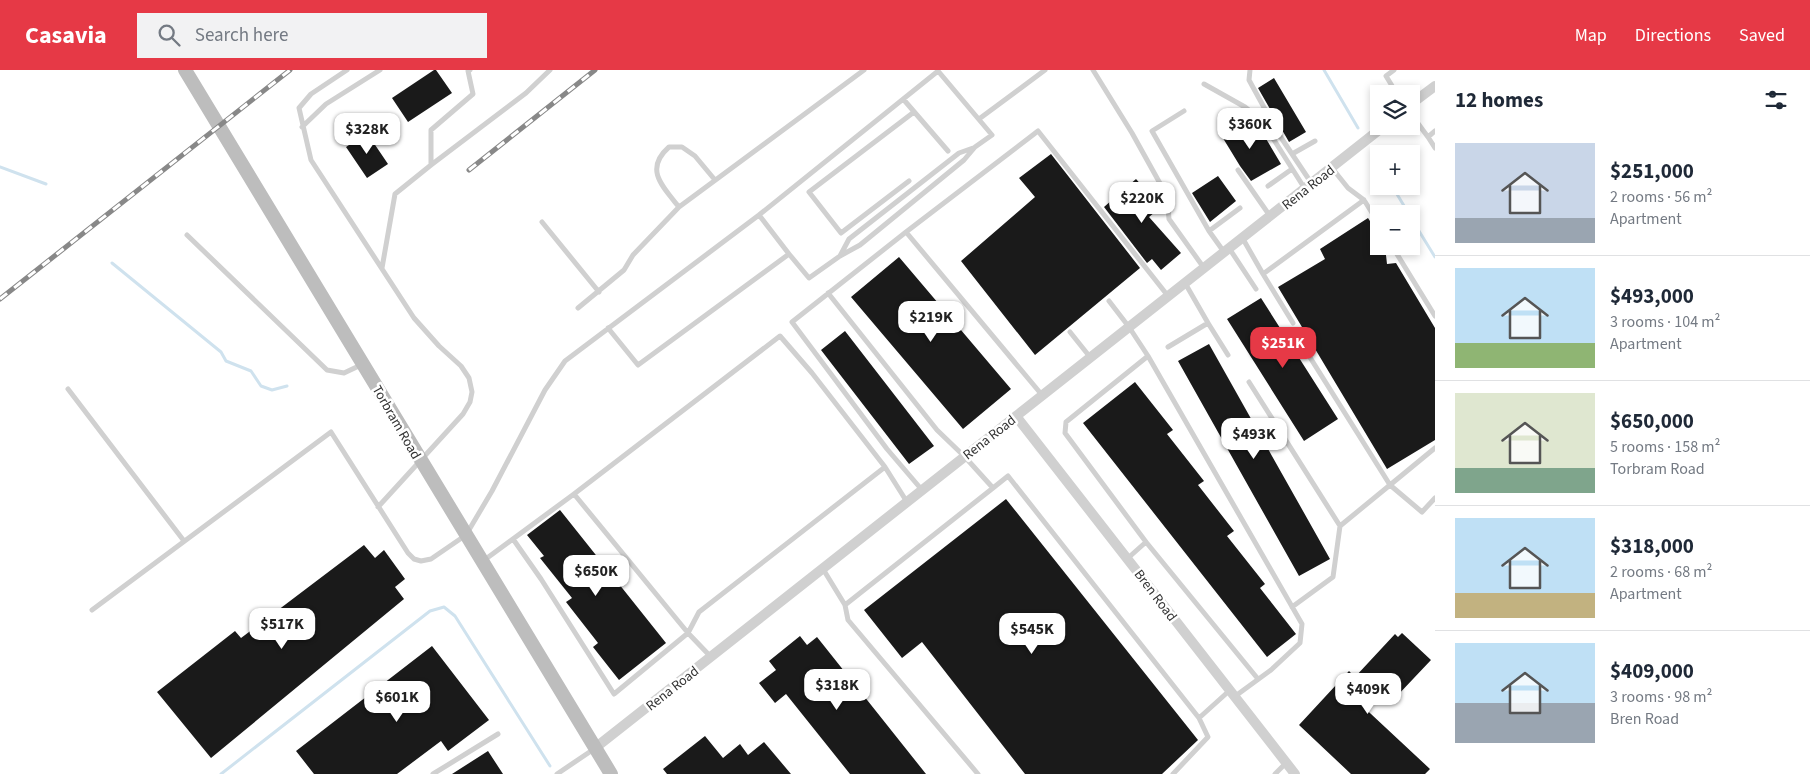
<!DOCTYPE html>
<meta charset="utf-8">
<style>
:root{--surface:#fff;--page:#f2f2f3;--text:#1f2937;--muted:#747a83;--line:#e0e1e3;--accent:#e63946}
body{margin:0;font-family:"Source Sans 3",sans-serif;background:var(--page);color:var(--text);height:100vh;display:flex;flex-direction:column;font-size:19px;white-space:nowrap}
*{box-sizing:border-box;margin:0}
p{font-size:16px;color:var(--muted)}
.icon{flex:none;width:28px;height:28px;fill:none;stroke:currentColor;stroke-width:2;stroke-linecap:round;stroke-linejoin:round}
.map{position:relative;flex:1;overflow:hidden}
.side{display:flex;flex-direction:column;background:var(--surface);width:375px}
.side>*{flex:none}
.fabs{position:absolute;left:1370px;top:15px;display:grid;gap:10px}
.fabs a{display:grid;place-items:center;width:50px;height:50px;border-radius:0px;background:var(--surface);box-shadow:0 2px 8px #0003;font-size:25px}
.price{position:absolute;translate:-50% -42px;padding:0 11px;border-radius:10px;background:#fff;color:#222;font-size:16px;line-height:32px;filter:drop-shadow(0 1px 2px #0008)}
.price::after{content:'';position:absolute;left:50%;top:30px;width:15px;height:11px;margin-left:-8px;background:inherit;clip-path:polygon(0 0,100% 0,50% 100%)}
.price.selected{background:var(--accent);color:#fff}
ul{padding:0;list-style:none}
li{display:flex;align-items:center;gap:15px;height:125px;padding:0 20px}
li+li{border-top:1px solid var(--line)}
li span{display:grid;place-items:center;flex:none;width:140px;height:100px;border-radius:0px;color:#555}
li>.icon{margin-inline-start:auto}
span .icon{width:60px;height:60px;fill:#fffc;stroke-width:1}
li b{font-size:21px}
h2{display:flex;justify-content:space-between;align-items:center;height:60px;padding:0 20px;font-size:21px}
header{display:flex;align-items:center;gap:30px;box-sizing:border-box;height:70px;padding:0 25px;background:var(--accent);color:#fff}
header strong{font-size:24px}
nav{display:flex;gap:28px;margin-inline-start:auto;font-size:18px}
.search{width:350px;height:45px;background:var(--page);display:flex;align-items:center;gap:12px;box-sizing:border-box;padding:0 18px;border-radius:0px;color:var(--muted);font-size:19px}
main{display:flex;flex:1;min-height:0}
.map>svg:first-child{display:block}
</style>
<header>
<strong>Casavia</strong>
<div class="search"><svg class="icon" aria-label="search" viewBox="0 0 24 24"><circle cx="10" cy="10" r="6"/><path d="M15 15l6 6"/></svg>Search here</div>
<nav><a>Map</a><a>Directions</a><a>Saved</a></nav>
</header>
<main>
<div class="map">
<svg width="1435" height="704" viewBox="0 0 1435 704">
<rect width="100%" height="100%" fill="#fff"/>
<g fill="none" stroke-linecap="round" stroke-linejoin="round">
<!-- stream -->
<path stroke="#cfe2ee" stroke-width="3" d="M1324,0L1358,58
M1376,88L1379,93
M0,97L46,114
M1392,116L1409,144
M1411,148L1435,187
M112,193L221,282L226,291L251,301L261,316L272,320L287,316
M221,704L430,541L444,537L455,546L550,696"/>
</g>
<!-- building -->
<path fill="#1a1a1a" d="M434,0H436L452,23L408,52L392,28Z
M1274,8L1306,62L1289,72L1258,18Z
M1235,50L1244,65L1259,57L1281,94L1251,111L1240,96L1218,60Z
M367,63L388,94L367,108L346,77Z
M1051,84L1140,198L1035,285L961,191L1035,127L1019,108Z
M1218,106L1236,131L1210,152L1192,123Z
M1136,109L1161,137L1149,147L1181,183L1161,200L1152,189L1147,193L1104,137Z
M1368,148L1379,165V176H1385L1387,194L1396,193L1435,258V370L1387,399L1278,217L1325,189L1320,179Z
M899,187L1011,319L963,359L851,227Z
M1261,228L1338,349L1304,371L1227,249Z
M845,261L934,376L909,394L821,280Z
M1209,274L1330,489L1299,506L1178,291Z
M1135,312L1173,360L1167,364L1204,411L1198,415L1234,461L1227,466L1265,514L1260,518L1296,564L1267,587L1083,353Z
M1006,429L1198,670L1162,704H1025L922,572L902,588L864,540Z
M560,440L666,573L619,610L593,577L598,573L566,532L572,528L540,488L544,486L527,465Z
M364,475L375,488L384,480L405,509L395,517L404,529L211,688L157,622L235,561L241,568Z
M1402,563L1431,590L1396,627L1376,609L1356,630L1430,699L1425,704H1351L1299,655L1349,601L1355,607L1395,564L1398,567Z
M800,566L807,575L817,567L926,704H850L786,624L775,633L759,613L776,600L769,591Z
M432,576L489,650L448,681L441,671L397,704H314L296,681Z
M705,666L723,688L740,674L748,685L764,672L791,704H667L663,699Z
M488,681L503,704H452Z"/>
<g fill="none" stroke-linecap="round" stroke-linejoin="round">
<!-- lane -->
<path stroke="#d0d0d0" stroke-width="5" d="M347,0L311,24L299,38L311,90L414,248L439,276L461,296L469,308L472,322L470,332L463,344L378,437
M1093,0L1132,63L1167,126L1169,149L1204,198
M1250,0L1249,10L1278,63L1312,114
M1394,0L1386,6L1397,24
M1204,14L1245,37L1262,51L1305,119
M904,30L948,81
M1184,41L1152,61L1209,161L1224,182
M1411,44L1428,67L1435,61
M979,49L1045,0
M302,57L326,34L380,0
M1428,67L1435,78
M1292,84L1315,71
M431,95L526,23L550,0
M1332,98L1348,118L1364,130
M1238,100L1270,146
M909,111L841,163L809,122L914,42
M1268,116L1292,99
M679,137C662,116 644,99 669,77H682L695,86L715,110
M542,152L599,222
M1209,161L1240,138
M906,162L1038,61L1168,226
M187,165L327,300L344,303L363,294
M1243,169L1263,204L1364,130L1379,154
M1392,176L1435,246
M1229,178L1256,219
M840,186L849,169L959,83L973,78
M382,198L395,124L431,95V60L473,24L468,1L470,0
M1263,204L1293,253
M828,223L937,360L965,387L993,418L1008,406L1199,648L1229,621
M1109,231L1129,257L1148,286L1302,554L1300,573L1271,600L1234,627
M578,238L624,200L633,185L679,137L864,0
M1208,253L1228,285
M608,258L638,295L789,184L759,145
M1070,262L1090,287
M1168,277L1208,253L1185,213
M1249,312L1340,456L1390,415L1306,281
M68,319L184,471
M1435,378L1390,415L1422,442L1435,428
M885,397L907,432
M922,420L887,379L792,252L906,162L1042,325
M513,469L541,509L614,624L688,563L699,542L885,397L812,303L780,266L574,424
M1146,472L1258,609
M1128,488L1146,472L1065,363L1066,352L1148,286
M483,491L574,424L688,563L711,587
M823,499L845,535L848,550L978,704
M845,535L993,418
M1292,537L1333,507L1340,456
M92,540L331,362L408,483L414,489L421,491L431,489L466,465L492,421L545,320L565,291L759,145L938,1L992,65L975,77L964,90L860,175L840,186L809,208L789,184
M433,704L498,664
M557,704L594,679
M1173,704L1208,667L1199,648
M1275,704L1286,693"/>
<!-- street -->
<path stroke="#d0d0d0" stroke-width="10" d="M1411,34L1435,16
M1016,346C1110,465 1201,585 1295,704
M595,678L1384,56"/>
<!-- secondary -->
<path stroke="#bdbdbd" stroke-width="14" d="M185,0L611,704"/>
<defs>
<path id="rail" d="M469,100L595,0
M0,229L290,0"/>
</defs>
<!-- rail casing -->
<use href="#rail" stroke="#888" stroke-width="5"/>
<!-- rail -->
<use href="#rail" stroke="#fff" stroke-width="3" stroke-dasharray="9" stroke-linecap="butt"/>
</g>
<g text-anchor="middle" stroke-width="5" stroke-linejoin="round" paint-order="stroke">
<!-- street labels -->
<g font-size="14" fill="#333" stroke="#fff">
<text transform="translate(1308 117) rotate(-38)" y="5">Rena Road</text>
<text transform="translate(397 352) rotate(60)" y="5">Torbram Road</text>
<text transform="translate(989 367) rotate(-38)" y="5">Rena Road</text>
<text transform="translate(1156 525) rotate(53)" y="5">Bren Road</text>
<text transform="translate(672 618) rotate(-38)" y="5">Rena Road</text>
</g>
</g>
</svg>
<div class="fabs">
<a><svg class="icon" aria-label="layers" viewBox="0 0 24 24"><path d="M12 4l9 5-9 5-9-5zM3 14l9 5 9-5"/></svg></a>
<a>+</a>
<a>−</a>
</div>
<b class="price" style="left:1250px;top:80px">$360K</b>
<b class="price" style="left:367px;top:85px">$328K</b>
<b class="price" style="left:1142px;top:154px">$220K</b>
<b class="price" style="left:931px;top:273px">$219K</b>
<b class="price selected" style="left:1283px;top:299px">$251K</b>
<b class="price" style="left:1254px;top:390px">$493K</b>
<b class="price" style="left:596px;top:527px">$650K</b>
<b class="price" style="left:282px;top:580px">$517K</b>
<b class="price" style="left:1032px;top:585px">$545K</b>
<b class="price" style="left:837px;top:641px">$318K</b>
<b class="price" style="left:1368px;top:645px">$409K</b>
<b class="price" style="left:397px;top:653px">$601K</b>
</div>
<section class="side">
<h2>12 homes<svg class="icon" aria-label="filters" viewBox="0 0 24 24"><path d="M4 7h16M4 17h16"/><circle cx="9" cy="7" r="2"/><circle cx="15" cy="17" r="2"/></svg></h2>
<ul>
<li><span style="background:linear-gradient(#c9d6e8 75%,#9aa5b1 0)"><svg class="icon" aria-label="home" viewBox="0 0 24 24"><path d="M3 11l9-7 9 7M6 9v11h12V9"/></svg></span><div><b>$251,000</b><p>2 rooms · 56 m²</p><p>Apartment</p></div></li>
<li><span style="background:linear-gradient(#bfe0f5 75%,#8fb573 0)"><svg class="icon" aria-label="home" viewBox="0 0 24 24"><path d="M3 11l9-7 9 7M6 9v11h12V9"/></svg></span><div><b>$493,000</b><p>3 rooms · 104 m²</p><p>Apartment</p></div></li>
<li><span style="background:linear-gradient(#dfe7d0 75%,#7fa58c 0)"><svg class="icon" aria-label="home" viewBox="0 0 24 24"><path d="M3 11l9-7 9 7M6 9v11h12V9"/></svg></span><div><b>$650,000</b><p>5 rooms · 158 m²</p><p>Torbram Road</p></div></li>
<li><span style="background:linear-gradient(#bfe0f5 75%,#c2b280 0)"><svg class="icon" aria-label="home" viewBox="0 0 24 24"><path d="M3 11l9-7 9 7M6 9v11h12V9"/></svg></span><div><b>$318,000</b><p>2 rooms · 68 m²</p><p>Apartment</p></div></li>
<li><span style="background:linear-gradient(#bfe0f5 60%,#9aa5b1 0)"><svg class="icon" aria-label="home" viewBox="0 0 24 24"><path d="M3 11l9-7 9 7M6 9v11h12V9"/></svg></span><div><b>$409,000</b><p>3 rooms · 98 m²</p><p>Bren Road</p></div></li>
</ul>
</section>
</main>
